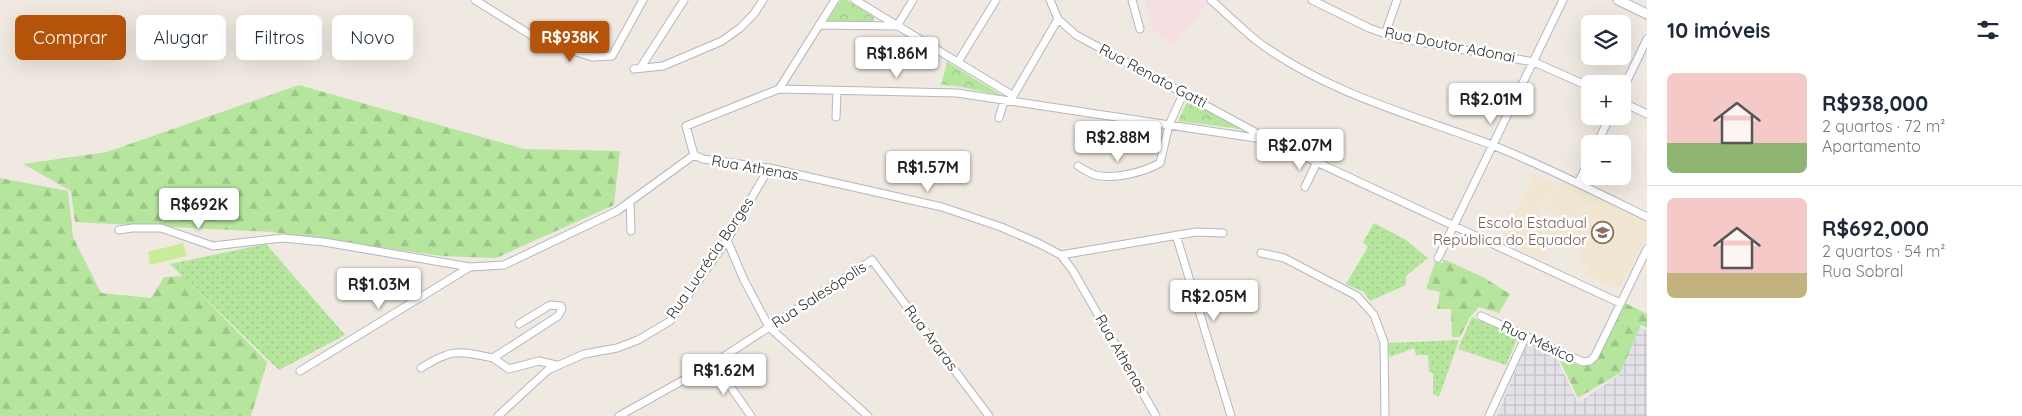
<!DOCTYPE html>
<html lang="pt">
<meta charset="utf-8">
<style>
:root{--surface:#fff;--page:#f2f2f3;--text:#1f2937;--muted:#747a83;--line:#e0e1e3;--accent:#b45309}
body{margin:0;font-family:Quicksand,sans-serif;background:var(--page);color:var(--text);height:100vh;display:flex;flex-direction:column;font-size:19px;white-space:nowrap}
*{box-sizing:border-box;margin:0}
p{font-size:16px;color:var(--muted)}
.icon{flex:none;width:28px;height:28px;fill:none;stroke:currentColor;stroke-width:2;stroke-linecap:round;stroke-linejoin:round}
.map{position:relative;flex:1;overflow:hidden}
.panel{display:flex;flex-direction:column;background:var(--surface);width:375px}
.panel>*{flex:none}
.hud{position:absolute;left:15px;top:15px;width:475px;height:45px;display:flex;gap:10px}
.tools{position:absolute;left:1581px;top:15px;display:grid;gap:10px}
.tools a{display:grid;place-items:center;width:50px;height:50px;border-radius:8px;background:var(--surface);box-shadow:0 5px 20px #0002;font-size:25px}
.price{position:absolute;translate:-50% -42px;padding:0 11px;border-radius:5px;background:#fff;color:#222;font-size:16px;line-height:32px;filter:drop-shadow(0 1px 2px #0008)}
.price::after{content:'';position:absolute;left:50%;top:30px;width:15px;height:11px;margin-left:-8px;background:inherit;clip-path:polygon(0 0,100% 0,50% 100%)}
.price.current{background:var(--accent);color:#fff}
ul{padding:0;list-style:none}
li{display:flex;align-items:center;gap:15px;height:125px;padding:0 20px}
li+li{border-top:1px solid var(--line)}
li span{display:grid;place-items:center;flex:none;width:140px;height:100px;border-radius:8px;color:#555}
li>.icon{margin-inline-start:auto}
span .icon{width:60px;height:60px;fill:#fffc;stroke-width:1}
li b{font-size:21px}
h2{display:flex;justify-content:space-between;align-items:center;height:60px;padding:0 20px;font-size:21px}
.pill{padding:0 18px;border-radius:8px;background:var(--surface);box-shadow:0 5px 20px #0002;font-size:18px;line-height:45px}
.pill.current{background:var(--accent);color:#fff}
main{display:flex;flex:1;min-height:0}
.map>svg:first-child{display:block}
</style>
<main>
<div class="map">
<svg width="1647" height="416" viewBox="0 0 1647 416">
<defs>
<pattern id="industrial-grid" width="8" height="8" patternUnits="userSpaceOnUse" patternTransform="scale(1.25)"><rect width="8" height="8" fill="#e3e1e8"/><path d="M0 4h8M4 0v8" fill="none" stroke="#c3c1c7"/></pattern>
<pattern id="grass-dots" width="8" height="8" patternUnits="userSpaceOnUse" patternTransform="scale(1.25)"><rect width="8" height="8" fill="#b6e59e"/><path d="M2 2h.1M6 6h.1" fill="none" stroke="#9dc588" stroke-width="1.8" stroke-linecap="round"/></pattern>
<pattern id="forest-firs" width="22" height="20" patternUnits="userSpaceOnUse" patternTransform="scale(1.25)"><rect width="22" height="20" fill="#b6e59e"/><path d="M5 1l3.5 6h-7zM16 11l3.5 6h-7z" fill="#9dc588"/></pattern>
<pattern id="park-crowns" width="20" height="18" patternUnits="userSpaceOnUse" patternTransform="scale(1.25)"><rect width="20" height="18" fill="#b6e59e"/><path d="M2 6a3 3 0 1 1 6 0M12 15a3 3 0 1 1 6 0" fill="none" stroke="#9dc588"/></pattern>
</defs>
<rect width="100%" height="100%" fill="#efe9e1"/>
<!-- industrial -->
<path fill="url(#industrial-grid)" d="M1640,328L1647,330V416H1497L1528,341L1555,355L1578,403L1619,375Z"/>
<!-- education -->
<path fill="#f0e6d1" d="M1534,174L1555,185L1538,215L1560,227L1555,237L1563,226L1553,213L1543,210L1559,178L1647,222V237L1619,290L1584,274L1587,265L1578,259L1583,250L1567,241L1562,247L1553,241L1543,260L1502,240Z"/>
<!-- medical -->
<path fill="#f5dfe0" d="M1145,0H1204L1207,3L1174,46L1154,31Z"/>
<!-- grass -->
<path fill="url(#grass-dots)" d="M1374,223L1406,240L1428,258L1406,276V285L1370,301L1364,292L1346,284L1368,247L1363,242Z
M266,244L345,335L279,370L170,264Z
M1472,317L1518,337L1506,365L1458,349Z
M1459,340L1439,397L1433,394V373L1429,372L1428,355H1416L1414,348L1390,357L1387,343Z"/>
<!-- forest -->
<path fill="url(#forest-firs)" d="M299,85L524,149L620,151L614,205L496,258L442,256L272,232L75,222L71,191L23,164L107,152Z
M0,178L68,191L73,237L101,293L151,298L164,277L183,276L267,362L251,416H0Z
M1443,259L1483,277L1510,294L1499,313L1479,307L1470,317L1460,337H1452L1451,309H1437L1440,292L1426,289L1435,262L1443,263Z
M1623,302L1647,314V328L1641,325L1620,373L1578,398L1558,357L1581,366L1593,363Z"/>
<!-- park -->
<path fill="url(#park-crowns)" d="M841,0H847L874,17V21L871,23H826Z
M947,62L1003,96L957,86L941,85Z
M1188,100L1239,125L1240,129L1178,121Z"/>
<!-- pitch -->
<path fill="#c9ec9a" d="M183,243L187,256L150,265L148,252Z"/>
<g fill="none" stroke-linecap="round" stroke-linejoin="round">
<defs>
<path id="minor" d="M475,0L539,40L592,57L612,56L643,0
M855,0L1012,95
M1050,0L1058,19L1076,35L1264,137
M1132,0L1140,29
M1211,0C1226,13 1241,28 1257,41C1325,92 1412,115 1492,145C1545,166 1596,192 1647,217
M1312,0L1369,28L1397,38L1534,62L1590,87
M819,25L897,26L913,0
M1385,34L1397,0
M958,62L996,0
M641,67L684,0
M634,69L663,66L722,41L740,28L754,14L763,0
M779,89L957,93L1269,140L1620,303
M1622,91L1647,39
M1012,98L1058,19
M1622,102L1647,114
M836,117L837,91
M999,118L1004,101
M1597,144L1610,116
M694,155L686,126L779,89L835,0
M1078,166C1083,169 1089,173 1095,175C1114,180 1144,172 1160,163L1169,125L1184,92
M1578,183L1590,158
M1305,187L1316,164
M630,202L631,231
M119,230L132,228H161L213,246L283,238L324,242L470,267L504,265L617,211L694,155L703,159L769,168L942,207L1001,227L1038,243L1061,255L1073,271L1156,416
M1176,235L1231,416
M727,240L744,280L769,327L868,416
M1261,253L1284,258L1357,296L1374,315L1384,342L1385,416
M1061,255L1196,232L1223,233
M1438,258L1563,0
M1481,316L1583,362L1590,361L1595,356L1647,249
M519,324L550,305L561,306L562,309L558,316L493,358L509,369L539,361L556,365
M714,363L751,416
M421,368C453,348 458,351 493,358
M300,371L470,267
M498,416L548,370L584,354L617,348L638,340L670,321L727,240L769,168
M619,416L714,363L872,260L989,416
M1489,416L1526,336"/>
<path id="tertiary" d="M1618,0L1647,14"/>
</defs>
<!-- minor casing -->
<use href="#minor" stroke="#b4b7c1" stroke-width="9"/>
<!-- tertiary casing -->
<use href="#tertiary" stroke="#b4b7c1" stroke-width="11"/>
<!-- minor -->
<use href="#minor" stroke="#fff" stroke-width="7"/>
<!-- tertiary -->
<use href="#tertiary" stroke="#fff" stroke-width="9"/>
</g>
<!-- icons -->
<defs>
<symbol id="school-ring" viewBox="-11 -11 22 22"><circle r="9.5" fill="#fff" stroke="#8d6e63" stroke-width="1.5"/><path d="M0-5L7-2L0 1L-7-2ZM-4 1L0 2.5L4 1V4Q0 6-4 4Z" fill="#8d6e63"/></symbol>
</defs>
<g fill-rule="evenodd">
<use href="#school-ring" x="1590" y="220" width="25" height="25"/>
</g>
<g text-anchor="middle" stroke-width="5" stroke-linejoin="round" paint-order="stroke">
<!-- street labels -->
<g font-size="15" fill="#2e2e2e" stroke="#fff">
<text transform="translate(1450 45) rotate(11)" y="5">Rua Doutor Adonai</text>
<text transform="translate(1153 76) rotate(28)" y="5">Rua Renato Gatti</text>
<text transform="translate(755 168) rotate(10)" y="5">Rua Athenas</text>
<text transform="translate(710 258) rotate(-56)" y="5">Rua Lucrécia Borges</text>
<text transform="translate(819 295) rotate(-33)" y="5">Rua Salesópolis</text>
<text transform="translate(931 338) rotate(53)" y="5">Rua Araras</text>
<text transform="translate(1538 342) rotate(25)" y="5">Rua México</text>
<text transform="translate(1121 354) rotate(60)" y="5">Rua Athenas</text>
</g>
<!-- education labels -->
<g font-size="15" fill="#785e54" stroke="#fff" text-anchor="end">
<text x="1587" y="228">Escola Estadual<tspan x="1587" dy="17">República do Equador</tspan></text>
</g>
</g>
</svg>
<div class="tools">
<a><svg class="icon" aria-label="layers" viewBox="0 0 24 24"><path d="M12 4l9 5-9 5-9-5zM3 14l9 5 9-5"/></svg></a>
<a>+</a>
<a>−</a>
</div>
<b class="price current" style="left:570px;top:63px">R$938K</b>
<b class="price" style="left:897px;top:79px">R$1.86M</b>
<b class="price" style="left:1491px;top:125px">R$2.01M</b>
<b class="price" style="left:1118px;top:163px">R$2.88M</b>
<b class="price" style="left:1300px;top:171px">R$2.07M</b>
<b class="price" style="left:928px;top:193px">R$1.57M</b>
<b class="price" style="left:199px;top:230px">R$692K</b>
<b class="price" style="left:379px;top:310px">R$1.03M</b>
<b class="price" style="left:1214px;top:322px">R$2.05M</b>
<b class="price" style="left:724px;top:396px">R$1.62M</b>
<div class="hud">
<a class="pill current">Comprar</a>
<a class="pill">Alugar</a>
<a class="pill">Filtros</a>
<a class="pill">Novo</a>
</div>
</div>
<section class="panel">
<h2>10 imóveis<svg class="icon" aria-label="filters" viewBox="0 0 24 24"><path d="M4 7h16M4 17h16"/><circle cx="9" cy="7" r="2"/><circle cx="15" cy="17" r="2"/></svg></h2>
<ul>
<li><span style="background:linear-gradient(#f6c9c9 70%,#8fb573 0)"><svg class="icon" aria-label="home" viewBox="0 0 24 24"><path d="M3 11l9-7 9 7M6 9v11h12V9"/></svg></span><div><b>R$938,000</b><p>2 quartos · 72 m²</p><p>Apartamento</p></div></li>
<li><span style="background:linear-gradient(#f6c9c9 75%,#c2b280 0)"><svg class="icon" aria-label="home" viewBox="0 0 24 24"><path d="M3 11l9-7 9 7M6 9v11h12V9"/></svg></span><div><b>R$692,000</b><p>2 quartos · 54 m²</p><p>Rua Sobral</p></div></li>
</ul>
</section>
</main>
